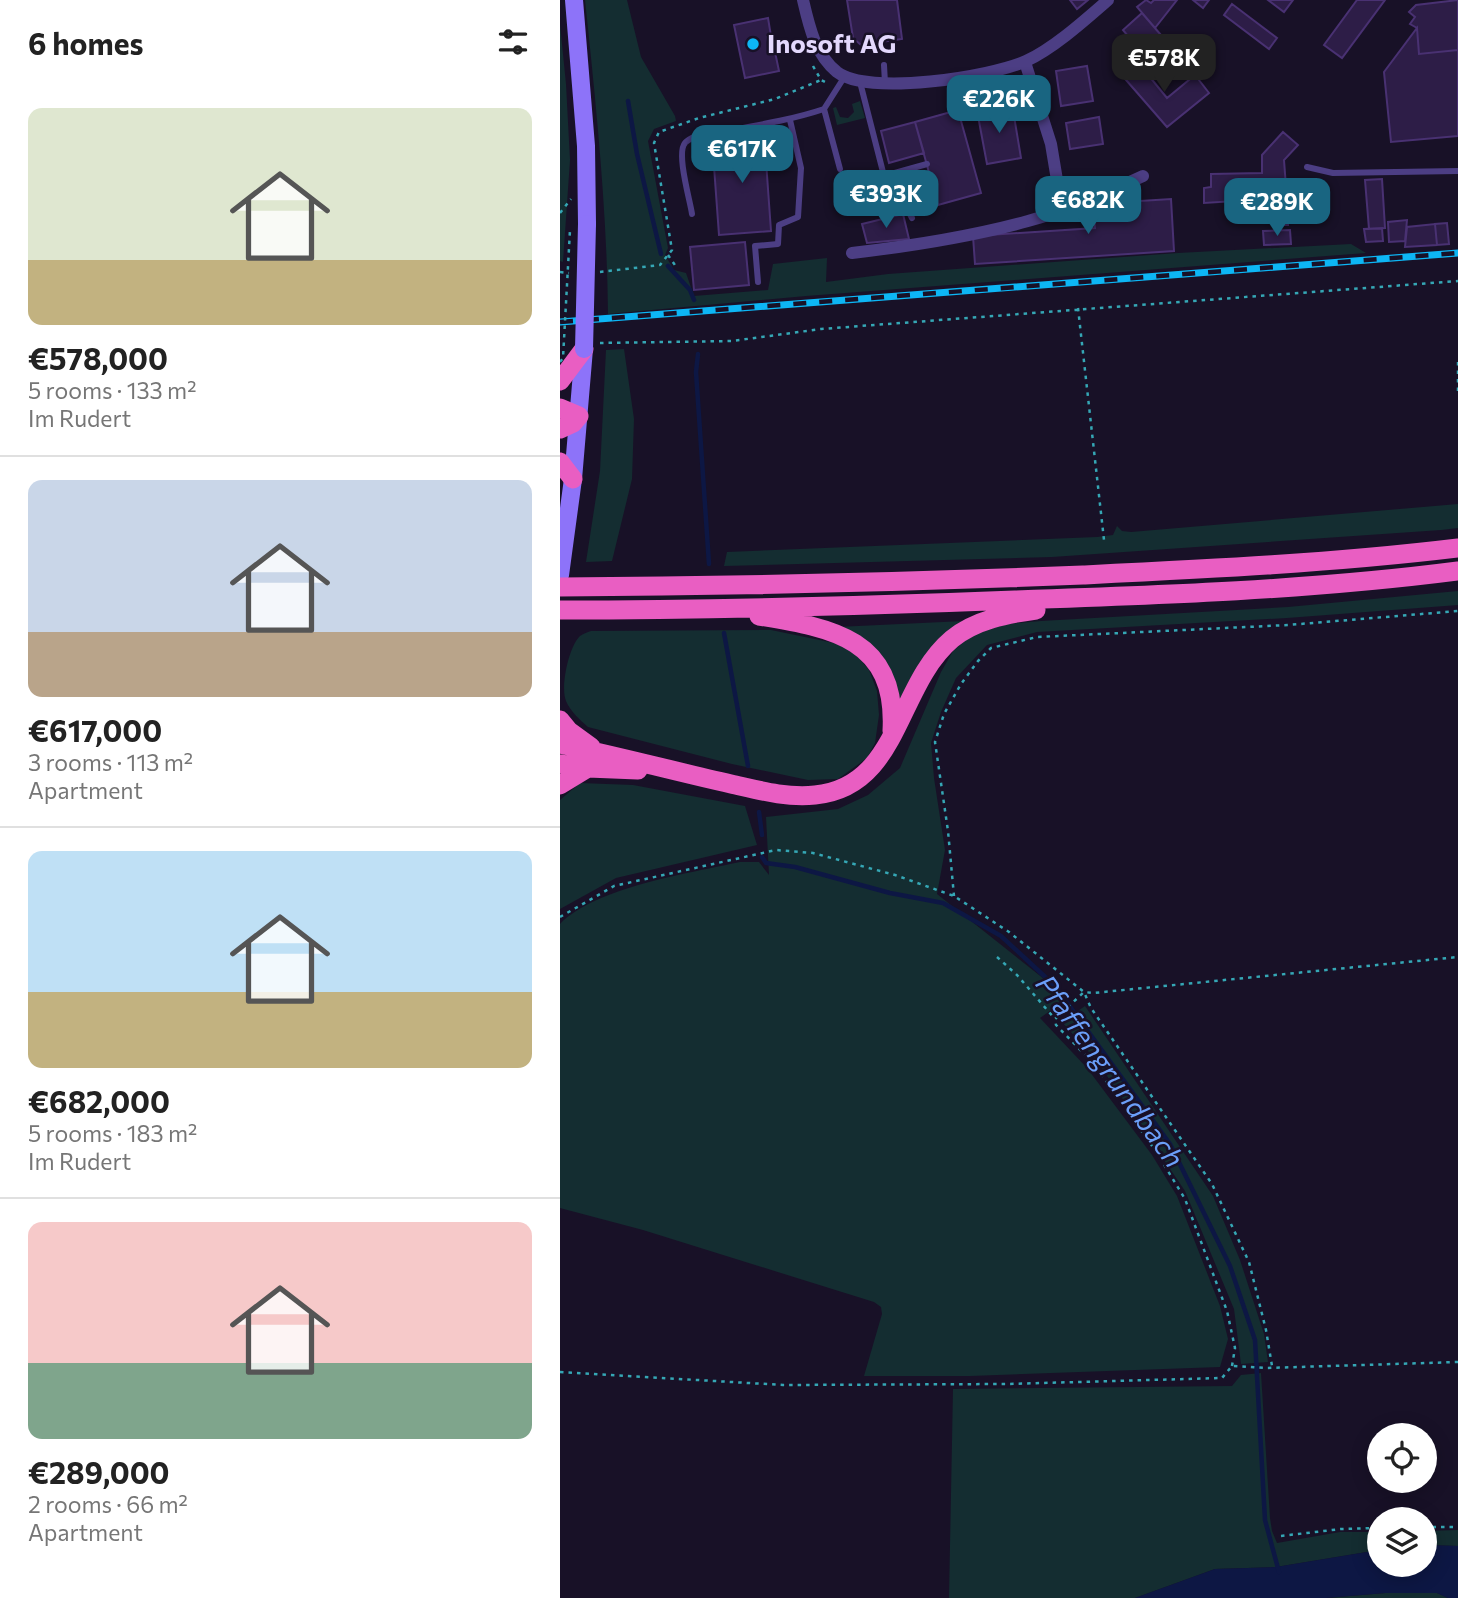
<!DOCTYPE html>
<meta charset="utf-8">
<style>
:root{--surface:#fff;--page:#f2f2f2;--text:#222;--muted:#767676;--line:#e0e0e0;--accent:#196581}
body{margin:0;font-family:Commissioner,sans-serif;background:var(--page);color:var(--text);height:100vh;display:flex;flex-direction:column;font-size:26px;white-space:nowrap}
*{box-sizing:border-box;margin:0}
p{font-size:23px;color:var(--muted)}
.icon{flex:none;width:38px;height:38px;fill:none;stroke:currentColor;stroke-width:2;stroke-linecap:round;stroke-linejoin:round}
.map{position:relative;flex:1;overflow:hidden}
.side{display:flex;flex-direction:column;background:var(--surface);width:560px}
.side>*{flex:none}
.buttons{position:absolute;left:807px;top:1423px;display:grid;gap:14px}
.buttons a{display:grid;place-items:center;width:70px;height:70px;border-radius:50%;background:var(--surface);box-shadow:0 4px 18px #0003;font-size:35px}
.price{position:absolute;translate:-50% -60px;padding:0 16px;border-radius:14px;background:var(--accent);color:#fff;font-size:23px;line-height:46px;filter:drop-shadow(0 2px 4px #0008)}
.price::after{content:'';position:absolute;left:50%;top:42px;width:21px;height:16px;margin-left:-10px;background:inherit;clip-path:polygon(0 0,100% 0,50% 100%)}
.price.current{background:#222;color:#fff}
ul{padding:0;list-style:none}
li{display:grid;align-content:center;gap:14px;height:371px;padding:0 28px}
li+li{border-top:2px solid var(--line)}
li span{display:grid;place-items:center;height:217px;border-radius:14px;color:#555}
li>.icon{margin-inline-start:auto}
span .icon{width:126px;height:126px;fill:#fffc;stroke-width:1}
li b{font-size:30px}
h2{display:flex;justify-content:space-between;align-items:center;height:84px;padding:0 28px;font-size:30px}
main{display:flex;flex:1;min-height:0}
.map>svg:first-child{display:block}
</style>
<main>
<section class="side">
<h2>6 homes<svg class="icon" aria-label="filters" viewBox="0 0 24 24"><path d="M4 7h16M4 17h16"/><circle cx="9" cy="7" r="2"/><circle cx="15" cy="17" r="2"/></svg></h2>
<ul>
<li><span style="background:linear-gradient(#dfe7d0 70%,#c2b280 0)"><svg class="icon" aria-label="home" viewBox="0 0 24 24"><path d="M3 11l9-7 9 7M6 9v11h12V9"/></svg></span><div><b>€578,000</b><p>5 rooms · 133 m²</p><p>Im Rudert</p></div></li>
<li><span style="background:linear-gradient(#c9d6e8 70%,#b9a48a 0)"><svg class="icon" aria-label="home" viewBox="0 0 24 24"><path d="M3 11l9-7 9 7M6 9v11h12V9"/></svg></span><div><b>€617,000</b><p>3 rooms · 113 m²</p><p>Apartment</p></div></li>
<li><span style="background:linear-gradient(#bfe0f5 65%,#c2b280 0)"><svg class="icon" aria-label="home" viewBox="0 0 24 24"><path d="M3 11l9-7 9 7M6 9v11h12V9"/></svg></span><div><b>€682,000</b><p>5 rooms · 183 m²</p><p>Im Rudert</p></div></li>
<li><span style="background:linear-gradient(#f6c9c9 65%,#7fa58c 0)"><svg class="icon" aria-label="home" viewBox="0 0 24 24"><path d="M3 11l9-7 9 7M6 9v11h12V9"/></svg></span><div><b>€289,000</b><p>2 rooms · 66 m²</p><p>Apartment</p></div></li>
</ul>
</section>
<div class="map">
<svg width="898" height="1598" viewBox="0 0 898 1598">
<rect width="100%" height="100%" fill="#181127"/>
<!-- green -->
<path fill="#142d31" d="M25,0H67L81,57L115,116L116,121L94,129L88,141L108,248L105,255L114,270L126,273L134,296L208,290L213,264L267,258L266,282L328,274L618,253L791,244L806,253L246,296L48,314C47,209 36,104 25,0Z
M0,24L6,84L10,160L3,262L0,261Z
M300,101L305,118L277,125L273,108L276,107L280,117L288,118L294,112L292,104Z
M64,349L74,419L72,479L52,561L26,562L40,471L46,350Z
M898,504V528L881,530L492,557L164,566L167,552L537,537L553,535L557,526L562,531L571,532Z
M898,591V605L727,618L477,632L427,645L396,678L381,712L371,743L374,778L385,850L377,894L508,998L480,1018L527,1068L592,1155L617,1196L660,1306L668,1339L660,1367L410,1376H304L322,1314L321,1307L314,1302L83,1230L0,1208V924C36,887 130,873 180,862H199L209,875L206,817L278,809L308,795L340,768L381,672L393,651L413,634L448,624L481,621L728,607Z
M404,621L340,711L330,683L277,627Z
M211,630L274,643L293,651L309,670L317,691L319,715L315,743L307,758L278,779L248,780L172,764L28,727C20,720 10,711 6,701C0,687 9,646 20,636C23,634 27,632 31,631Z
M20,783L73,785L185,806L197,845L56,878L0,909V800Z
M525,1006L653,1196L680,1260L704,1334L708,1362L681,1364L674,1309L625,1191L537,1061L502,1022Z
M701,1373L710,1518L712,1531L717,1543L780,1532H819V1550L716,1567L655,1569L575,1598H389L393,1389L672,1386L681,1375Z
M898,1530V1546L865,1545L864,1531Z
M825,1593H877L888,1598H767Z"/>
<!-- water -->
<path fill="#0d1744" d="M865,1545L898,1546V1598H888L877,1593H825L766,1598H575L655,1569L716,1567L819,1550V1564H864Z"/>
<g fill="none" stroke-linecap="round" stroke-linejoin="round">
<!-- stream -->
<path stroke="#0d1744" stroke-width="4.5" d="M68,101L77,154L101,254
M108,266L130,290L134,300
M138,354L136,372L149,564
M164,633L188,766
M199,812L202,835
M202,857L206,863L235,867L330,893L383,903L441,936L495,986L610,1144L670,1266L695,1340L705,1520L719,1572"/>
</g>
<!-- building -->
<path fill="#2d1d47" stroke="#493172" stroke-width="2" d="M287,0H337L342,39L301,45L293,38Z
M510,0H528L517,9Z
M586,0L591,3L594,0H617L595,28L577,7Z
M633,0H649L643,8Z
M708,0H733L724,12Z
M797,0H825L782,58L764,45Z
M898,0V50L859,54L857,28L850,24L855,17L849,12L856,5Z
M672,4L717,38L709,49L664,15Z
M582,13L613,49L595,64L579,44L576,46L563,30Z
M208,18L211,36L207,37L210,53L215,52L219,71L185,78L174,25Z
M857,28L859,54L898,50V136L831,142L824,72Z
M576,60L607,98L635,75L649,93L607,127L560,73Z
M527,66L533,101L501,106L496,71Z
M443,103L444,112L453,110L461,158L427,164L418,116L427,114L426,106Z
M398,110L421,193L378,205L355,122Z
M539,117L543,144L510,149L506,123Z
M355,122L364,153L329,163L321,131Z
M723,132L738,145L724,160L726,187H724V198L644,203V188L651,187V174L702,173V155Z
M196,133H204L211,231L159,235L152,139L196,136Z
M369,173L378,205L357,211L348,179Z
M822,179L825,228L809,229L805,180Z
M611,199L614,251L415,264L413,236L535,228L533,204Z
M717,207H728V225H717Z
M343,214L349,239L307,243L302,224Z
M847,220L845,241L829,242L828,222Z
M887,223L889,244L877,245L875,224Z
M875,224L877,245L845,247L847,227Z
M822,228L823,241L806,242L804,229Z
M730,230L731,244L704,245L703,231Z
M185,242L189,285L134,290L130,247Z"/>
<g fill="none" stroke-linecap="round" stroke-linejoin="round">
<!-- path -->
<path stroke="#35a7b5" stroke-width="2.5" stroke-dasharray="3.5 5" stroke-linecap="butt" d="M253,66L261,80L269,84
M0,213L11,199
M108,255L117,268
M0,272L9,273
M40,272L100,265L112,250L94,143L99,132L139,118L215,99L261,80
M518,308L544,540
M40,343L172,341L261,329L898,281
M898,362V392
M394,896L388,831L375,742L384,714L401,684L418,661L431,648L477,637L728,625L898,611
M0,917L54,886L216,850L253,853L335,875L394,896L449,932L524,992L533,993L898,957
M437,957L457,975L495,1019
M672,1366L675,1348L667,1311L625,1199L597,1153L534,1064L496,1025L495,1019L524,992L531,1008L652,1184L689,1262L706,1330L712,1366
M0,1372L223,1385L446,1384L662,1378L672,1366L706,1368L898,1362
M864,1527H898
M721,1536L781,1529L819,1528"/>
<!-- service -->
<path stroke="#4c3e84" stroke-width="6" d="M324,65L325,83
M394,78L403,108
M300,82L324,176L367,164
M264,109L280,169
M747,167L773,173L898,171
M330,197L343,201L352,218
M321,207L330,197L324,176
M132,214C130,200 116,153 125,143C125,142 133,137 134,137C177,128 222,123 264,109L285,76
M198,282L195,246L218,244L219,225L238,217L241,168L230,120"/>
<!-- minor -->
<path stroke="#4c3e84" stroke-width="12" d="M243,0C249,26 255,54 277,72C308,96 431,77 466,61C494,48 525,20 548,0
M465,62L491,144L502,210
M292,253C351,246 410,237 468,221C508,210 545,193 583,176"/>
<!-- secondary -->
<path stroke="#8d73f9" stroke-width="18" d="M14,0L26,146L27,224
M0,575L13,479L24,349"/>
<!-- trunk -->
<path stroke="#e95ec2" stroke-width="19" d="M0,381L24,349
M0,408L19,416L13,423L0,429
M0,462L13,479
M0,587C175,586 349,582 523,575C648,569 774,563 898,548
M0,610C152,610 303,606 455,600C603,595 751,590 898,571
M199,616C273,628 337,639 332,731
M0,720L9,731L31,747
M0,744C57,756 114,771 171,784C198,790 226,798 255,795C340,787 336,686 392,639C415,620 447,614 476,610
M0,764L28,768L78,770
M0,785L28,768"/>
<defs>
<path id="rail" d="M0,322L898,253"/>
</defs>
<!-- rail casing -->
<use href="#rail" stroke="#0db6f5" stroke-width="7"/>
<!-- rail -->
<use href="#rail" stroke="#181127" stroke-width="4.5" stroke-dasharray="13" stroke-linecap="butt"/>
<!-- path-bridge -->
<path stroke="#35a7b5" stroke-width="2.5" stroke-dasharray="3.5 5" stroke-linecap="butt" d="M0,362L3,358L10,230"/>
<!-- secondary-bridge -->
<path stroke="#8d73f9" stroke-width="18" d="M24,349L27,224"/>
</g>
<!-- markers -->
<circle fill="#0db6f5" stroke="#181127" stroke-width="2.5" cx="193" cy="44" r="7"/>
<g text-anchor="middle" stroke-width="5" stroke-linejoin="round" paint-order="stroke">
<!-- poi labels -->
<g font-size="26" font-weight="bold" fill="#e3d8fd" stroke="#181127" text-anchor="start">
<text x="207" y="53">Inosoft AG</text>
</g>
<!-- water labels -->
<g font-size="28" font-style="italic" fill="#6b9ff9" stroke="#181127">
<text transform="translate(550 1071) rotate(54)" y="10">Pfaffengrundbach</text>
</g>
</g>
</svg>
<div class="buttons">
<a><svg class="icon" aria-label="locate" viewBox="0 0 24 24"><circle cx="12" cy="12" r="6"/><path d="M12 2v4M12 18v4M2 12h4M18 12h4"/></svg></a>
<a><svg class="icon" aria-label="layers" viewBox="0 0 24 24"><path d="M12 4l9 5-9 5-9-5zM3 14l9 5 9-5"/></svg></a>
</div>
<b class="price current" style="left:604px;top:94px">€578K</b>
<b class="price" style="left:439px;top:135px">€226K</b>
<b class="price" style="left:182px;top:185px">€617K</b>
<b class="price" style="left:326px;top:230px">€393K</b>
<b class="price" style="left:528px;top:236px">€682K</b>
<b class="price" style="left:717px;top:238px">€289K</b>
</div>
</main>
